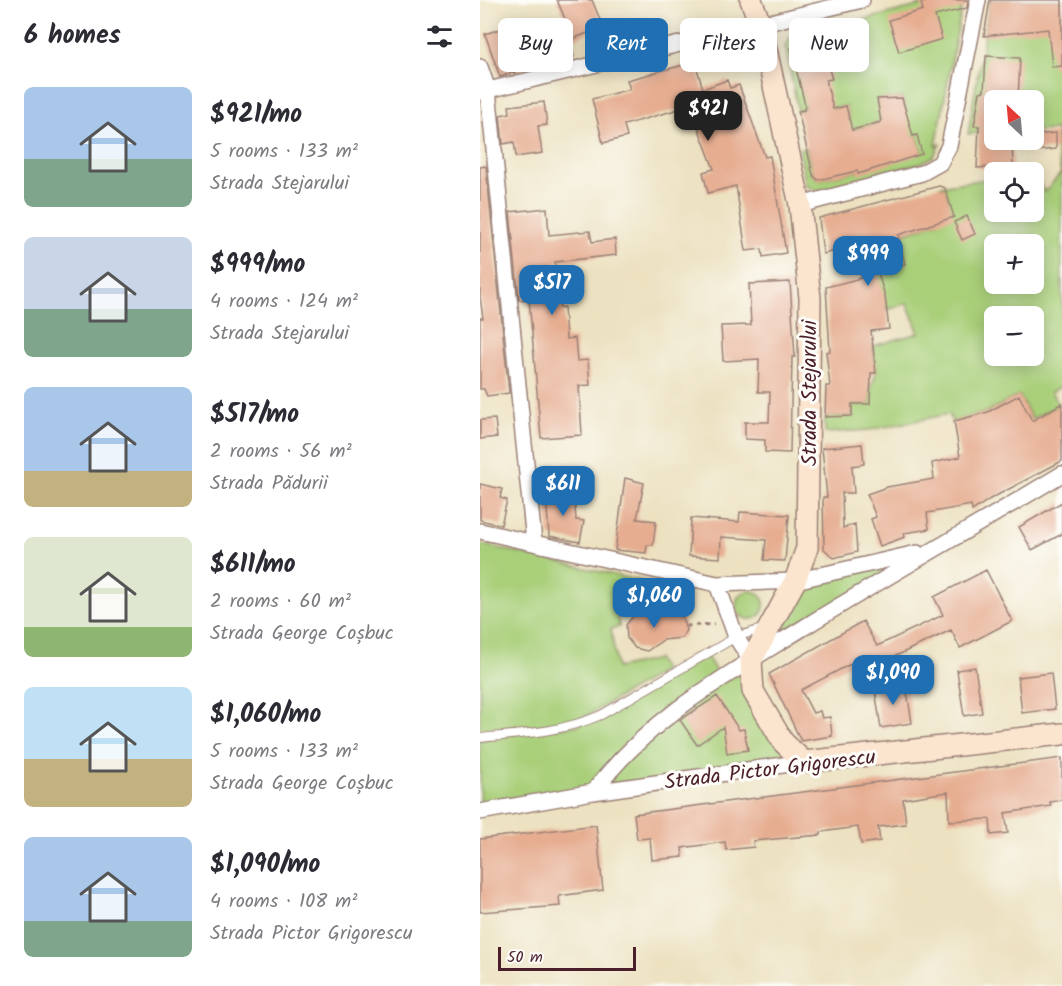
<!DOCTYPE html>
<meta charset="utf-8">
<style>
:root{--surface:#fff;--page:#f7f7f7;--text:#2b2b33;--muted:#7c7c81;--accent:#1f6fb2}
body{margin:0;font-family:Kalam,sans-serif;background:var(--page);color:var(--text);height:100vh;display:flex;flex-direction:column;font-size:22px;white-space:nowrap}
*{box-sizing:border-box;margin:0}
p{font-size:20px;color:var(--muted)}
.icon{flex:none;width:33px;height:33px;fill:none;stroke:currentColor;stroke-width:2;stroke-linecap:round;stroke-linejoin:round}
.map{position:relative;flex:1;overflow:hidden}
.drawer{display:flex;flex-direction:column;background:var(--surface);width:480px}
.drawer>*{flex:none}
.top-card{position:absolute;left:18px;top:18px;width:474px;height:54px;display:flex;gap:12px}
.needle{width:39px;rotate:334deg}
.tools{position:absolute;left:504px;top:90px;display:grid;gap:12px}
.tools a{display:grid;place-items:center;width:60px;height:60px;border-radius:9px;background:var(--surface);box-shadow:0 3px 15px #0003;font-size:30px}
.scale{position:absolute;left:18px;bottom:15px;width:138px;box-sizing:border-box;padding-left:6px;border:3px solid #4a1f2b;border-top:0;font-size:16px;line-height:21px;white-space:nowrap;color:#4a1f2b;-webkit-text-stroke:4px #fdfcf7;paint-order:stroke}
.price{position:absolute;translate:-50% -51px;padding:0 14px;border-radius:12px;background:var(--accent);color:#fff;font-size:20px;line-height:39px;filter:drop-shadow(0 2px 3px #0008)}
.price::after{content:'';position:absolute;left:50%;top:36px;width:18px;height:14px;margin-left:-9px;background:inherit;clip-path:polygon(0 0,100% 0,50% 100%)}
.price.selected{background:#222;color:#fff}
ul{padding:0;list-style:none}
li{display:flex;align-items:center;gap:18px;height:150px;padding:0 24px}
li span{display:grid;place-items:center;flex:none;width:168px;height:120px;border-radius:9px;color:#555}
li>.icon{margin-inline-start:auto}
span .icon{width:72px;height:72px;fill:#fffc;stroke-width:1}
li b{font-size:26px}
h2{display:flex;justify-content:space-between;align-items:center;height:72px;padding:0 24px;font-size:26px}
.pill{padding:0 21px;border-radius:9px;background:var(--surface);box-shadow:0 3px 15px #0003;font-size:21px;line-height:54px}
.pill.selected{background:var(--accent);color:#fff}
main{display:flex;flex:1;min-height:0}
.map>svg:first-child{display:block}
</style>
<main>
<section class="drawer">
<h2>6 homes<svg class="icon" aria-label="filters" viewBox="0 0 24 24"><path d="M4 7h16M4 17h16"/><circle cx="9" cy="7" r="2"/><circle cx="15" cy="17" r="2"/></svg></h2>
<ul>
<li><span style="background:linear-gradient(#a9c7e8 60%,#7fa58c 0)"><svg class="icon" aria-label="home" viewBox="0 0 24 24"><path d="M3 11l9-7 9 7M6 9v11h12V9"/></svg></span><div><b>$921/mo</b><p>5 rooms · 133 m²</p><p>Strada Stejarului</p></div></li>
<li><span style="background:linear-gradient(#c9d6e8 60%,#7fa58c 0)"><svg class="icon" aria-label="home" viewBox="0 0 24 24"><path d="M3 11l9-7 9 7M6 9v11h12V9"/></svg></span><div><b>$999/mo</b><p>4 rooms · 124 m²</p><p>Strada Stejarului</p></div></li>
<li><span style="background:linear-gradient(#a9c7e8 70%,#c2b280 0)"><svg class="icon" aria-label="home" viewBox="0 0 24 24"><path d="M3 11l9-7 9 7M6 9v11h12V9"/></svg></span><div><b>$517/mo</b><p>2 rooms · 56 m²</p><p>Strada Pădurii</p></div></li>
<li><span style="background:linear-gradient(#dfe7d0 75%,#8fb573 0)"><svg class="icon" aria-label="home" viewBox="0 0 24 24"><path d="M3 11l9-7 9 7M6 9v11h12V9"/></svg></span><div><b>$611/mo</b><p>2 rooms · 60 m²</p><p>Strada George Coșbuc</p></div></li>
<li><span style="background:linear-gradient(#bfe0f5 60%,#c2b280 0)"><svg class="icon" aria-label="home" viewBox="0 0 24 24"><path d="M3 11l9-7 9 7M6 9v11h12V9"/></svg></span><div><b>$1,060/mo</b><p>5 rooms · 133 m²</p><p>Strada George Coșbuc</p></div></li>
<li><span style="background:linear-gradient(#a9c7e8 70%,#7fa58c 0)"><svg class="icon" aria-label="home" viewBox="0 0 24 24"><path d="M3 11l9-7 9 7M6 9v11h12V9"/></svg></span><div><b>$1,090/mo</b><p>4 rooms · 108 m²</p><p>Strada Pictor Grigorescu</p></div></li>
</ul>
</section>
<div class="map">
<svg width="582" height="986" viewBox="0 0 582 986">
<rect width="100%" height="100%" fill="#fdfcf7"/>
<filter id="ink" filterUnits="userSpaceOnUse"><feTurbulence type="fractalNoise" baseFrequency=".0167" numOctaves="2"/><feDisplacementMap in="SourceGraphic" scale="12" xChannelSelector="R" yChannelSelector="G"/><feConvolveMatrix kernelMatrix="1 2 1 2 8 2 1 2 1" color-interpolation-filters="sRGB"/></filter>
<filter id="wash" filterUnits="userSpaceOnUse"><feTurbulence type="fractalNoise" baseFrequency=".008" numOctaves="4" result="noise"/><feDisplacementMap in="SourceGraphic" scale="24" xChannelSelector="R" yChannelSelector="G"/><feGaussianBlur stdDeviation="1.35" result="paint"/><feColorMatrix in="noise" values="0 0 0 0 0 0 0 0 0 0 0 0 0 0 0 0 0 1.4 0 .05"/><feComposite in="paint" operator="in"/></filter>
<g filter="url(#wash)">
<rect width="100%" height="100%" fill="#ece1c0"/>
<!-- green -->
<path fill="#a9cf79" stroke="#7a7752" stroke-width="1.5" fill-rule="evenodd" d="M461,0H483L456,146L460,144L454,156L441,163L338,191L326,186L319,149L326,147L333,175L338,180L377,171L378,173L442,153L437,135L431,137L415,114L426,111L422,98L397,99L402,118L396,123L366,131L369,118L366,106L346,110L324,106V109L318,111L305,46L309,39L367,24L372,44L384,41L379,21Z
M510,0H582V386L571,392L579,405L552,419L539,395L507,412L472,422L469,414L389,430L345,433V417L372,416V404H390L391,389L396,373L393,346L439,333L427,303L407,310L398,273L425,264L418,236L458,222L469,201L465,188L459,186L514,178V212H554V175L565,192L581,173L576,149L577,130L554,131V100H514V132L488,134ZM514,244H554V284H514ZM514,316H554V356H514Z
M0,544L175,584L177,602L137,611L139,627L131,629L137,668L177,659L184,671L103,718L72,726L0,729Z
M452,549L271,661L273,691L324,762L0,812V738L99,725L226,655L240,678L271,660L315,581Z
M256 605a14 14 0 1 1 28 0a14 14 0 1 1-28 0Z"/>
<g id="blocks">
<!-- building -->
<path fill="#e6ad91" d="M77,0H112L123,27L90,40L94,57L77,61L76,58L20,77L5,34L41,22L46,37L88,26Z
M451,0H488L487,8L455,16L462,39L419,52L409,20L443,10L441,3Z
M510,0H582V66L572,67L568,29L504,36Z
M332,43L334,49L352,44L357,67L349,69L352,79L346,80L353,109L366,106L372,130L401,122L397,99L422,98L433,136L437,135L442,154L378,174L377,171L338,180L333,175L318,111L324,110L325,105L311,48Z
M506,56L540,58L538,100H514V140H532L533,166L497,168L499,126H494L500,92L504,91Z
M215,62L223,89L247,80L250,88L259,85L285,157L290,156L306,253L283,257L282,249L266,251L256,186L228,193L223,172L234,169L213,114L202,117L199,109L144,125L147,137L123,143L112,99L150,89L147,80Z
M64,102L67,125L58,126L62,153L36,157L34,142L23,144L20,115L30,113L29,106Z
M576,133V149L554,151V135Z
M6,166L29,393L7,396L4,389H0V318H3L0,297V167Z
M459,186L465,188L474,217L418,235L425,264L398,273L405,296L409,329L391,331L396,373H391L390,404H372V416L345,417L346,386H350L346,352L350,351L346,287L385,277L378,245L343,254L339,218Z
M67,208L69,235L110,231L112,242L135,239L136,255L75,262L80,308L84,307L86,339L95,338L97,361L108,360L110,385L99,386L102,435L61,438L49,299L39,300L30,212Z
M487,216L495,234L482,240L474,222Z
M310,282L315,357H312L310,453L285,452V440L265,439V422H289L290,392H278L279,359L243,361L241,326L271,325L269,284Z
M539,395L552,421L582,403V461L510,499L492,511L491,505L447,513L449,529L424,533L425,537L400,546L391,519L396,517L387,494L407,487L454,479L452,463L480,457L474,421L508,412Z
M15,419L17,437L0,439V420Z
M382,444L384,464L372,466L374,493H362L363,528L375,524L377,552L354,558L344,549L343,497H347L342,448Z
M145,478L164,483L157,519L176,521L173,545H167L166,553L135,550Z
M0,484L22,489L20,498L27,500L21,525L0,520Z
M94,493L96,520L104,521L100,542L69,536L66,495Z
M582,502V534L552,550L539,527Z
M260,512L309,515L305,561L284,560L286,540L241,537L240,558L209,556L211,518L259,522Z
M506,570L532,621L480,648L471,630L405,661L392,670H386L380,659L321,690L333,713L340,711L342,718L350,717L352,736L321,741L289,674L383,621L397,646L463,615L454,597Z
M166,611L187,613V615L201,614L206,630L202,638L183,640L167,651L155,648L147,638L146,625L154,615Z
M495,667L502,713L484,716L477,670Z
M571,673L575,709L542,713L538,677Z
M426,685L432,723L401,728L395,690Z
M237,696L259,730L264,729L268,750L247,753L243,727L217,745L200,720Z
M582,758V800L570,802L571,806L525,813L528,833L511,835L510,819L469,821L468,792L423,799L426,824L398,827L400,841L381,844L378,827L341,832V835L273,841L274,847L246,850L245,842L202,848L203,857L172,860L170,838L157,839L154,814Z
M116,825L123,890L79,896L80,906L0,912V839Z"/>
</g>
</g>
<g filter="url(#ink)">
<use href="#blocks" fill-opacity="0" stroke="#9b8076" stroke-width="1.5"/>
<g fill="none" stroke-linecap="round" stroke-linejoin="round">
<defs>
<path id="lane" d="M0,738C43,734 82,732 121,715L256,637L285,628"/>
<path id="street" d="M0,67L8,90L54,542
M0,92L382,0
M320,205L442,173L460,163L469,146L498,0
M0,531L237,584L315,581L437,553
M237,584L256,637L271,661
M113,792C171,716 244,677 323,628C409,575 496,526 582,474
M0,812L113,792L324,762"/>
<path id="secondary" d="M271,0L281,26L320,205L330,298L327,548L315,581L271,661L273,691L303,742L324,762L582,734"/>
</defs>
<!-- lane casing -->
<use href="#lane" stroke="#9b8076" stroke-width="10"/>
<!-- street casing -->
<use href="#street" stroke="#9b8076" stroke-width="18"/>
<!-- secondary casing -->
<use href="#secondary" stroke="#9b8076" stroke-width="24"/>
<!-- path -->
<path stroke="#9b8076" stroke-width="3" stroke-dasharray="4.5 4.5" stroke-linecap="butt" d="M206,626L234,624"/>
<!-- lane -->
<use href="#lane" stroke="#fff" stroke-width="8"/>
<!-- street -->
<use href="#street" stroke="#fff" stroke-width="15"/>
<!-- secondary -->
<use href="#secondary" stroke="#fbe5cf" stroke-width="21"/>
</g>
</g>
<g text-anchor="middle" stroke-width="6" stroke-linejoin="round" paint-order="stroke">
<!-- street labels -->
<g font-size="21" fill="#4a1f2b" stroke="#fdfcf7">
<text transform="translate(329 393) rotate(-90)" y="7">Strada Stejarului</text>
<text transform="translate(290 769) rotate(-7)" y="7">Strada Pictor Grigorescu</text>
</g>
</g>
</svg>
<div class="tools">
<a><svg class="needle" viewBox="-14 -14 28 28"><path d="M0-13l5 13h-10z" fill="#e53935"/><path d="M0 13l5-13h-10z" fill="#7c7c81"/></svg></a>
<a><svg class="icon" aria-label="locate" viewBox="0 0 24 24"><circle cx="12" cy="12" r="6"/><path d="M12 2v4M12 18v4M2 12h4M18 12h4"/></svg></a>
<a>+</a>
<a>−</a>
</div>
<div class="scale">50 m</div>
<b class="price selected" style="left:228px;top:142px">$921</b>
<b class="price" style="left:388px;top:287px">$999</b>
<b class="price" style="left:72px;top:316px">$517</b>
<b class="price" style="left:83px;top:517px">$611</b>
<b class="price" style="left:174px;top:629px">$1,060</b>
<b class="price" style="left:413px;top:706px">$1,090</b>
<div class="top-card">
<a class="pill">Buy</a>
<a class="pill selected">Rent</a>
<a class="pill">Filters</a>
<a class="pill">New</a>
</div>
</div>
</main>
